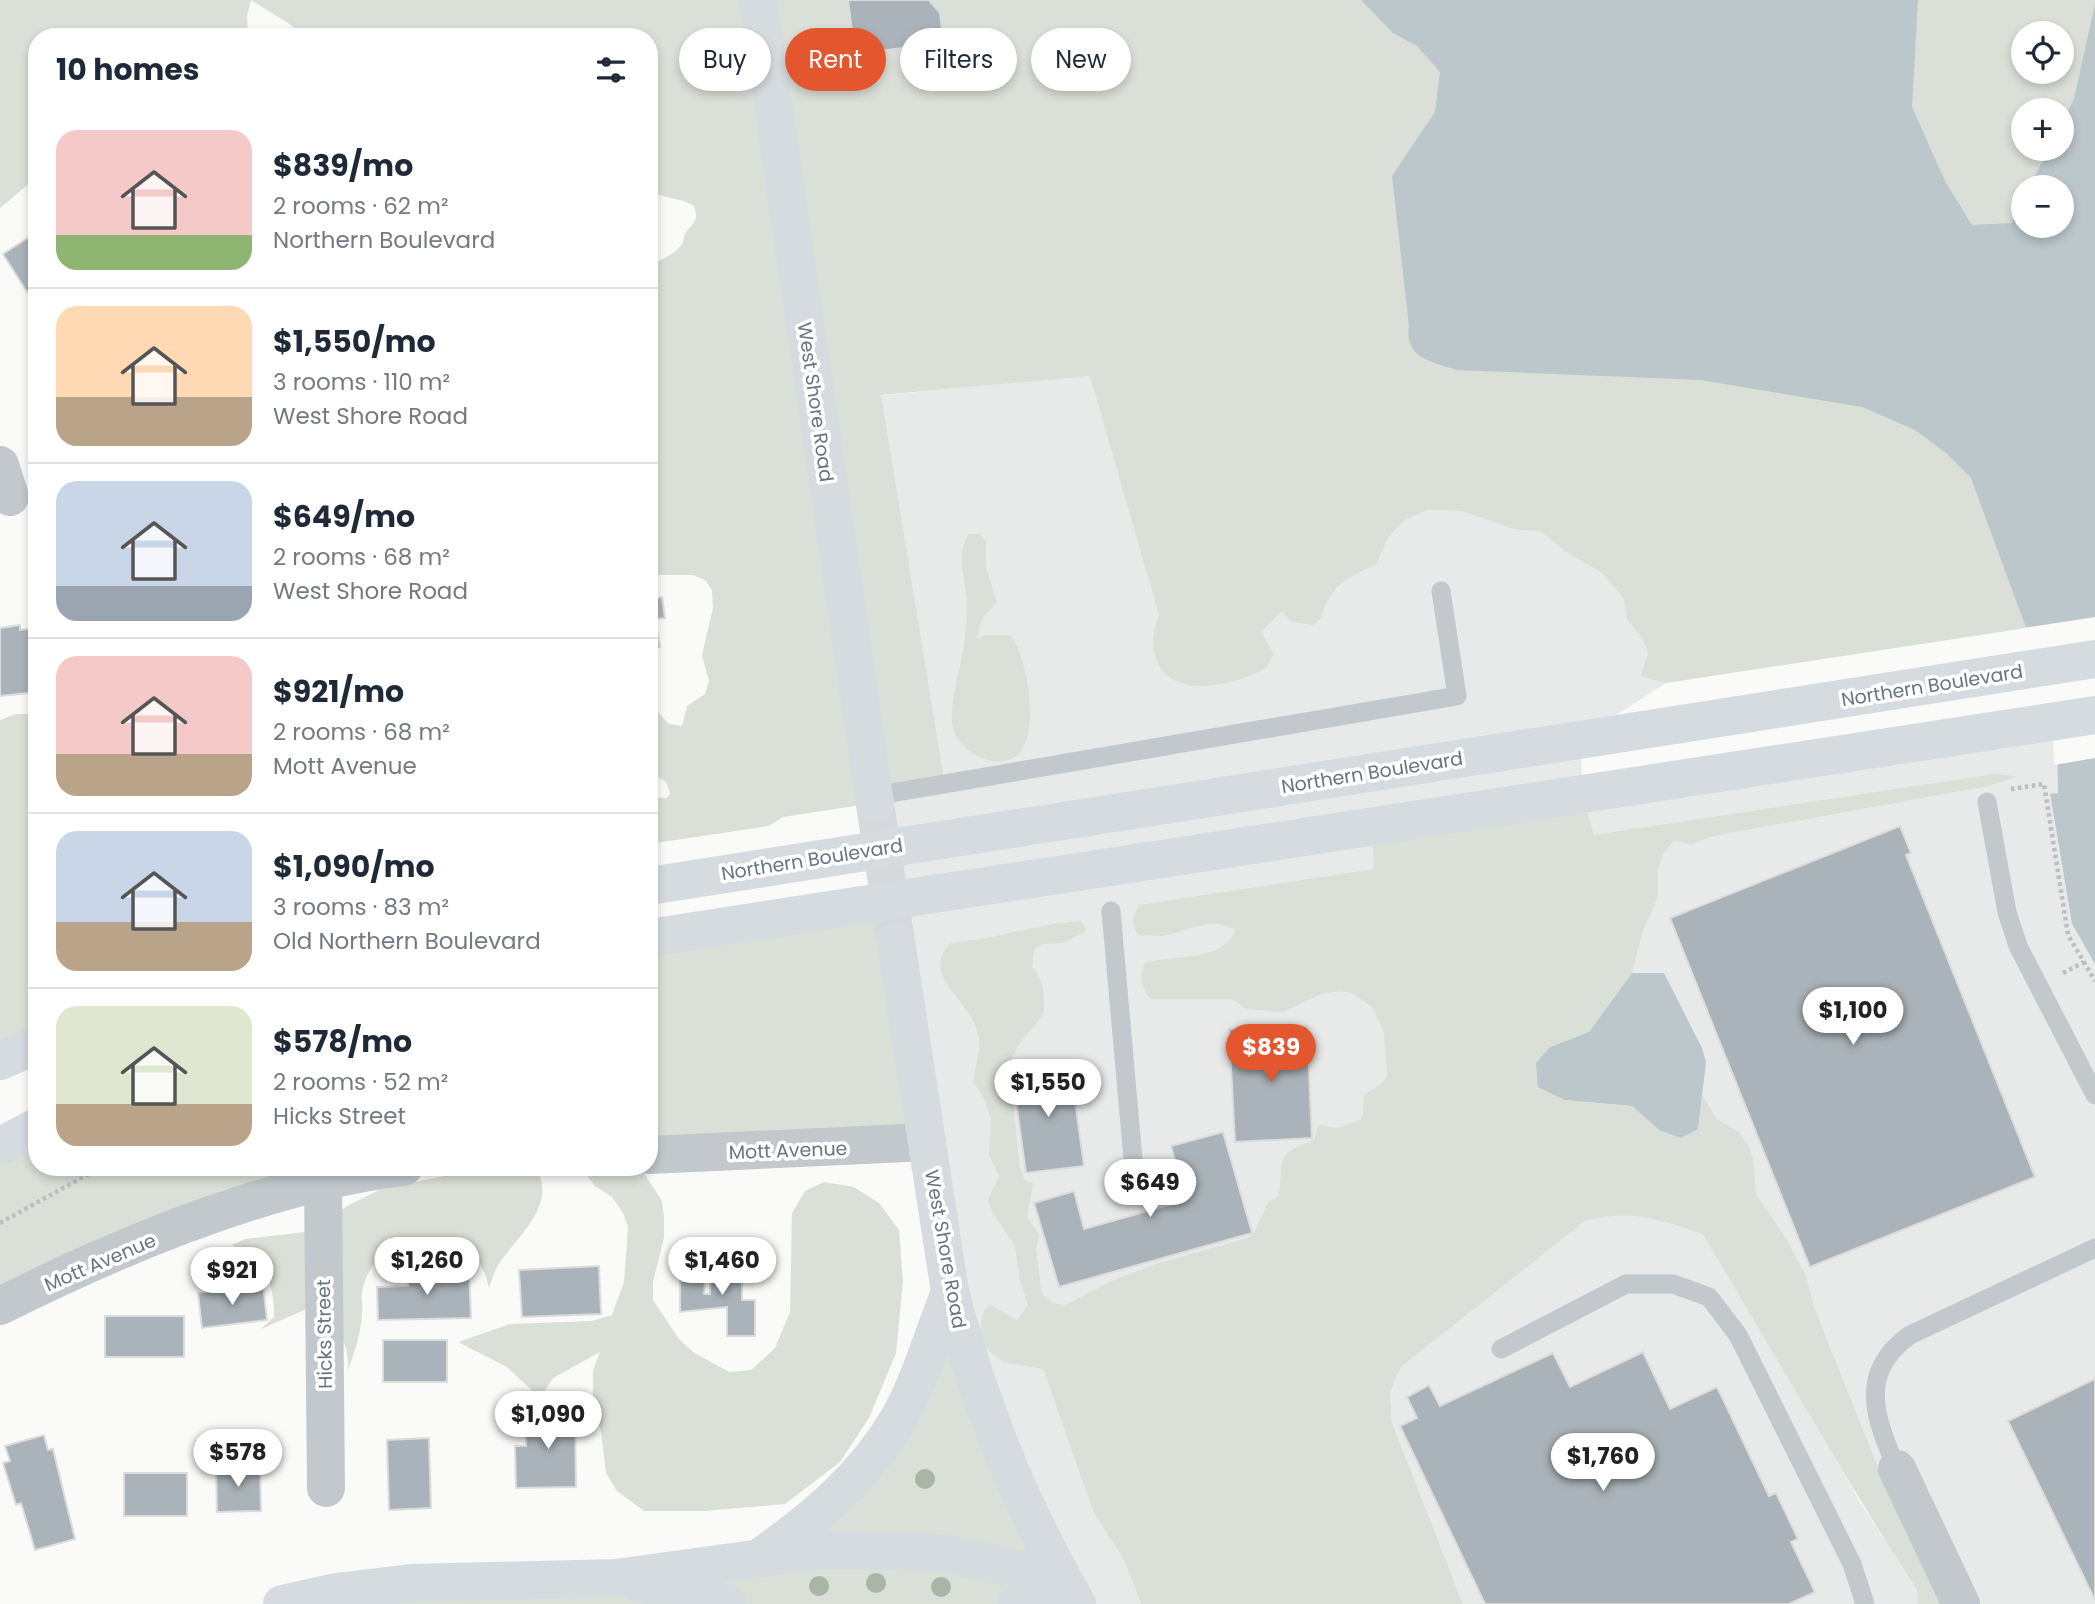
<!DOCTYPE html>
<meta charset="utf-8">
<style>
:root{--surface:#fff;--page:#f2f2f3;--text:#1f2937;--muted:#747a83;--line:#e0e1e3;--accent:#e4572e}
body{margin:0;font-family:Poppins,sans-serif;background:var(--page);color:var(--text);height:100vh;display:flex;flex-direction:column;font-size:26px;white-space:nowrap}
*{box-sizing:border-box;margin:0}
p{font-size:23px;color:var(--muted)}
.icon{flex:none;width:38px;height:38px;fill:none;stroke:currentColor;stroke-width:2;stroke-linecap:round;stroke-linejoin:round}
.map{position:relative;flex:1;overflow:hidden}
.drawer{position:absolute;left:28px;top:28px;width:630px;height:1148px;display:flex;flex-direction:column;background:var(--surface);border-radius:28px;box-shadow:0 4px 10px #0003}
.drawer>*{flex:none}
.banner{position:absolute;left:679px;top:28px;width:665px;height:63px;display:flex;gap:14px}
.tools{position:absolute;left:2011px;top:21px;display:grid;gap:14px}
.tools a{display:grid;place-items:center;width:63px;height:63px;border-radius:50%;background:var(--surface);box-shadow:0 4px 10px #0003;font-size:35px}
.price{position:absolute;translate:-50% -60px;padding:0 16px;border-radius:24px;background:#fff;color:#222;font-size:23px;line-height:46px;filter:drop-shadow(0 2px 4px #0008)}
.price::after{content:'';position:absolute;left:50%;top:42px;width:21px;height:16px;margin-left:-10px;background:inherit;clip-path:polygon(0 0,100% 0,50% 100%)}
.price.active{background:var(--accent);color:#fff}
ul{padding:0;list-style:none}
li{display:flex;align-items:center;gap:21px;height:175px;padding:0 28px}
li+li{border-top:2px solid var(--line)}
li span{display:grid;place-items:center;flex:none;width:196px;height:140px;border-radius:21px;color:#555}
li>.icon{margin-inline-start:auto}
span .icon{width:84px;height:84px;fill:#fffc;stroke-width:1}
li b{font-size:30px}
h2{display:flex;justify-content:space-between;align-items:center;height:84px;padding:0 28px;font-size:30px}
.tag{padding:0 24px;border-radius:32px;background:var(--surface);box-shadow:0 4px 10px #0003;font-size:24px;line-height:63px}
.tag.active{background:var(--accent);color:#fff}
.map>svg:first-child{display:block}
</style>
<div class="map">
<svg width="2095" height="1604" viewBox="0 0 2095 1604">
<rect width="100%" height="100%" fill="#fafaf8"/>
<!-- built -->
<path fill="#e8e9e9" d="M1090,375L1167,641L1338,589L1353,572L1376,565L1388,538L1405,520L1427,510L1462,511L1513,529L1541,532L1566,552L1602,573L1624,599L1627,620L1641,636L1648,653L1646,667L1654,678L1666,683L1581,738L1582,794L2057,721L2058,793L2050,795L2072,924L2095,964V1604H1940L1717,1119L1702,1095L1705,1062L1664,973H1632L1643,931L1594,835L1582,795L1372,828L1388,1090L1246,1255L982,1345L1003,1362L1043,1368L1093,1511L1125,1562L1141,1604H1077L950,1292L816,402Z
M1618,1213L1651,1218L1702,1234L1797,1388L1858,1499L1917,1590L1918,1604H1463L1392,1421L1390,1392L1401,1367L1586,1219Z"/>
<!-- green -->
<path fill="#dadfd7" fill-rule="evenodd" d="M0,0H2095V144L1987,519L2026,628L1666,683L1641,676L1648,653L1641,636L1627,620L1624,599L1602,573L1566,552L1541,532L1513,529L1462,511L1427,510L1405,520L1388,538L1376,565C1353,573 1326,590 1322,617L1313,625L1292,622L1282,611L1261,632L1274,654L1267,667C1233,688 1155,705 1153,641C1153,633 1157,623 1159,615L1090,376L881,395L946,792L783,817L769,826L649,844V798H667L670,793L666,782L649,771V710L657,711L669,724L682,726L687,706L705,694L709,681L702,655L713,608L712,590L705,580L693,575H649V265C661,260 677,254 683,242C685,236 683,235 687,231C695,221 699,219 694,206C679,197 666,199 652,192L649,204V37H304L291,25L251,0L247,16L248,37H37V177L0,208ZM2023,33H2062V72H2023ZM2023,110H2062V149H2023ZM2023,187H2062V226H2023Z
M969,534H980L986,541V567L997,602L982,619L977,639L985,635H1011C1027,657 1042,736 1016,756C996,771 961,752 954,731C946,710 963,662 965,637C966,627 967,616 967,606C967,580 954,557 969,534Z
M16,714H37V1034L0,1053V720Z
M1994,774L2018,776L1988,786L1713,836L1691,844L1674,841L1663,853L1658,869V897L1643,931L1632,973L1589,1032L1550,1047L1565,1100L1632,1106L1659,1130L1698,1129L1702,1095L1717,1119L1740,1133L1748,1145L1753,1158L1756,1195L1784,1235L1806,1276L1814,1307L1892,1503L1950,1604H1918L1917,1590C1841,1474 1775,1352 1702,1234C1656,1219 1636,1210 1586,1220L1401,1367L1390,1392L1392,1422L1463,1604H1141L1125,1562L1093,1511L1043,1369L1003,1362L974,1339L980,1329L984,1310L990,1305L1017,1320L1028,1305L1020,1281L1015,1246L993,1213L988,1200L999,1176L989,1155L991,1119L985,1100L974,1083C973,1066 983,1052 978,1034C970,998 920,978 950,943C994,940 1036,924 1081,921L1086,928L1085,932L1063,943L1043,944L1034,950L1032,967C1045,980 1044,995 1044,1013C1030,1033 1015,1043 1009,1067L1020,1168L1025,1181L1033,1183L1027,1217L1039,1234L1036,1250L1042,1294L1053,1303L1065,1305L1112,1281L1156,1264L1248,1238L1254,1233L1268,1202L1278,1197C1286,1160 1270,1156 1314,1140L1318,1125L1337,1128L1360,1120L1363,1113L1364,1095L1380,1085L1387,1077L1384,1032L1373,1008L1352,993L1340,991L1321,994L1283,1012L1246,1009L1232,999H1152C1141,991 1139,975 1145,963C1172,954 1224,963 1235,930C1208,914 1187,933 1160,936C1153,936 1145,935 1138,935C1131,924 1133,915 1139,905L1374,869L1372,828L1582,795L1594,835Z
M890,902L927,1142L649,1155V938Z
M37,1127V1167H404L0,1306V1146Z
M488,1167H546L531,1172L539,1175C555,1208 511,1243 497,1267C494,1273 491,1281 489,1288C484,1265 473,1249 449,1244C413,1234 369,1250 362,1292C361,1299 363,1306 362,1313C361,1333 355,1352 348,1370C350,1337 334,1329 311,1307L261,1329L274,1317C274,1280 265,1261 232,1245L245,1239L314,1231L347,1206L381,1189Z
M570,1167H640L662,1201L664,1218V1238L653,1282V1300L679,1339L693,1352L729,1372L751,1370L775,1348L790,1312L792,1213L805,1191L824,1182L854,1187L879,1203L899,1230L903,1281L896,1353L869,1418L840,1462L785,1504L704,1511H644L617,1491L606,1473L601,1431L593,1405V1370L600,1352L553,1378L540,1398L507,1367L458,1342L510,1324L592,1321L612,1315L624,1282L628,1227L623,1213L612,1197L595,1186L584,1172Z
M950,1292L1077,1604H282L760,1555L845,1491Z"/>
<!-- water -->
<path fill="#bbc7cb" d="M1361,0H1918L1912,107L1945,181L1972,225L2011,223L2023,200V226H2062V187H2029L2049,149H2062V123L2074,99L2095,4V964L2072,924L2050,794L2058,793L2056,691L2040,666L1971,478L1946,453L1915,430L1862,407L1701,380L1456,370C1432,362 1404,358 1409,326L1392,176L1435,112L1440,72L1417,46L1393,33Z
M1632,973H1664L1702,1048L1706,1062L1698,1129L1681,1138L1659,1130L1632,1106L1565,1100L1538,1087L1536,1063L1550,1047L1589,1032Z"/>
<!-- pier -->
<path fill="#fafaf8" d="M2095,617V758L2054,765L2052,692L2037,668L2023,628Z"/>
<!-- building -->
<path fill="#aab3b9" stroke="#dcdcda" stroke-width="2" d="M848,0H929L940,13L944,43L855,54Z
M37,232V285L27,292L3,254Z
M649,584L653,599L662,597L665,618L655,619L660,647L649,648Z
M20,625V630L37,628V692L0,696V628Z
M1900,826L1911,853L1906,855L2035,1177L1810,1267L1670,918Z
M1307,1026L1312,1138L1235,1142L1229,1029Z
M1070,1065L1084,1166L1026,1173L1012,1073Z
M1223,1132L1252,1233L1059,1287L1034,1203L1074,1191L1084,1229L1186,1200L1171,1146Z
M707,1261H742V1300H755V1336H727V1307L680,1312V1281H705L704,1294H710V1281L705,1279Z
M599,1266L601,1314L522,1317L519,1270Z
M469,1271L471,1318L378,1320L377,1287L408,1286V1272Z
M263,1285L267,1320L202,1328L198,1293Z
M105,1316H184V1357H105Z
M383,1340H447V1382H383Z
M1643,1352L1670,1409L1717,1387L1769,1496L1776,1493L1798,1539L1791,1542L1815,1592L1789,1604H1485L1400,1426L1417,1418L1407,1397L1429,1385L1440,1406L1553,1353L1570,1387Z
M2095,1379V1600L2008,1421Z
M575,1410L576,1487L516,1488L515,1446H526L525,1411Z
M44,1435L48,1450L53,1449L75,1539L35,1550L21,1503L16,1505L3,1463L10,1461L5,1446Z
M429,1438L431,1508L389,1510L387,1440Z
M216,1466H260L261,1511L217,1512Z
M124,1473H187V1516H124Z"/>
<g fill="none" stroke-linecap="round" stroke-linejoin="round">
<!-- secondary-tunnel -->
<path stroke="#d5d9db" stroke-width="38" stroke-dasharray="38 19" stroke-linecap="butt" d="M875,804L896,942"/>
<!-- path -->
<path stroke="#bbbfc2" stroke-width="4.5" stroke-dasharray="3.5 3.5" stroke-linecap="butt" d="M2011,789L2044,784L2068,935L2095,981
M2063,973L2084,962
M0,1223L101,1167"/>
<!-- service -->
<path stroke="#c3c8cc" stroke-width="19" d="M874,796L1457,696L1441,591
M1987,802L2007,912L2018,946L2095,1095
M1111,911L1133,1159
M1501,1349L1626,1284H1673L1709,1297L1738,1335L1852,1564L1865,1604
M1897,1469C1875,1418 1857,1373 1910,1335L2095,1248"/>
<!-- minor -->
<path stroke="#c3c8cc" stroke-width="38" d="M0,465L10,497
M323,1181L326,1488
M1897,1469L1961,1604"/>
<!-- tertiary -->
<path stroke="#c3c8cc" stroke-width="38" d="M649,1155L927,1142
M0,1306C120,1246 271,1183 404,1167"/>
<!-- secondary -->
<path stroke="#d6dbdf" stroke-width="38" d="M758,0L875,804
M896,942L950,1292C978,1401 1021,1507 1077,1604
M763,1555C817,1517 865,1476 899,1418C920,1381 934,1332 950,1292
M636,1582L727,1604
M282,1604L336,1592L411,1583L616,1578L820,1550L916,1551L952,1555L1063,1579
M1017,1604L1063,1579"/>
<!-- primary -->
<path stroke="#d6dbdf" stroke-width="38" d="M649,886L2095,659
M649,938L2095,715
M0,1061L37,1045
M0,1146L37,1127"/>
</g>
<!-- trees -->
<g fill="#aab4a7">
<circle cx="925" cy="1479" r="10"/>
<circle cx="876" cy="1583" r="10"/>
<circle cx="819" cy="1586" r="10"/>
<circle cx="941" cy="1587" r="10"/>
</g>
<g text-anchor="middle" stroke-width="7" stroke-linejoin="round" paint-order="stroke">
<!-- street labels -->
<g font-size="19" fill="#657683" stroke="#fff">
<text transform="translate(816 402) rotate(82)" y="7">West Shore Road</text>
<text transform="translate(1932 685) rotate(-9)" y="7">Northern Boulevard</text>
<text transform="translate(1372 772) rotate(-9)" y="7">Northern Boulevard</text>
<text transform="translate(812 859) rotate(-9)" y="7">Northern Boulevard</text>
<text transform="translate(788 1150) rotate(-2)" y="7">Mott Avenue</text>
<text transform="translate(946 1249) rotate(80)" y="7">West Shore Road</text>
<text transform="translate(100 1262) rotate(-23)" y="7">Mott Avenue</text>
<text transform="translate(324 1334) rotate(-91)" y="7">Hicks Street</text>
</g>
</g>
</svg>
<div class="tools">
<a><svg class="icon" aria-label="locate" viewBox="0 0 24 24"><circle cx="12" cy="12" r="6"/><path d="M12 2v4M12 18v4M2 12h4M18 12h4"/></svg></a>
<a>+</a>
<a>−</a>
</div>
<b class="price" style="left:1853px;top:1047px">$1,100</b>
<b class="price active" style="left:1271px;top:1084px">$839</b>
<b class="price" style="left:1048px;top:1119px">$1,550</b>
<b class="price" style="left:1150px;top:1219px">$649</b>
<b class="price" style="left:427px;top:1297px">$1,260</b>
<b class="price" style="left:722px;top:1297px">$1,460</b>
<b class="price" style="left:232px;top:1307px">$921</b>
<b class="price" style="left:548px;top:1451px">$1,090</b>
<b class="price" style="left:238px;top:1489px">$578</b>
<b class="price" style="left:1603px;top:1493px">$1,760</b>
<div class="banner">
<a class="tag">Buy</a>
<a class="tag active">Rent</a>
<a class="tag">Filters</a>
<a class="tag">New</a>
</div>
<section class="drawer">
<h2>10 homes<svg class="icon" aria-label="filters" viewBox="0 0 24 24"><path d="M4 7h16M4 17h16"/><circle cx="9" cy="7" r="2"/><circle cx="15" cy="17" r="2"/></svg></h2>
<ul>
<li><span style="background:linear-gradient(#f6c9c9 75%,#8fb573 0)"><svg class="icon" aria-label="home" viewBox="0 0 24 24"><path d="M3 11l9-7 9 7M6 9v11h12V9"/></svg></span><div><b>$839/mo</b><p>2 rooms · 62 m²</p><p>Northern Boulevard</p></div></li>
<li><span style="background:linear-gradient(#ffd9b3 65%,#b9a48a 0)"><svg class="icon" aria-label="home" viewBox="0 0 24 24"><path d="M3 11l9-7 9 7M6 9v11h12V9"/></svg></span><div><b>$1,550/mo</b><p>3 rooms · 110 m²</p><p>West Shore Road</p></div></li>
<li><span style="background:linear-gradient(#c9d6e8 75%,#9aa5b1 0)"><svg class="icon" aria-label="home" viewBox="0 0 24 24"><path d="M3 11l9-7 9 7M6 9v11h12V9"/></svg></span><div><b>$649/mo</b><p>2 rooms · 68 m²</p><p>West Shore Road</p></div></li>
<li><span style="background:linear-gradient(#f6c9c9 70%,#b9a48a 0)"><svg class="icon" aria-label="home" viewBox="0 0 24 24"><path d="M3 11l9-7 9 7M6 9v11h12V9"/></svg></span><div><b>$921/mo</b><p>2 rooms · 68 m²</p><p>Mott Avenue</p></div></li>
<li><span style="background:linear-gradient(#c9d6e8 65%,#b9a48a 0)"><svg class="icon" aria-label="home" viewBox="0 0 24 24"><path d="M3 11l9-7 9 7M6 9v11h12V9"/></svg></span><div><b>$1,090/mo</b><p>3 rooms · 83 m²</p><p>Old Northern Boulevard</p></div></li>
<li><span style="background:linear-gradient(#dfe7d0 70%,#b9a48a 0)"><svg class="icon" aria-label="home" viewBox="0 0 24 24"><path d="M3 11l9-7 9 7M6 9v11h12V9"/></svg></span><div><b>$578/mo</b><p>2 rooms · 52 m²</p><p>Hicks Street</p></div></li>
</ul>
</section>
</div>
